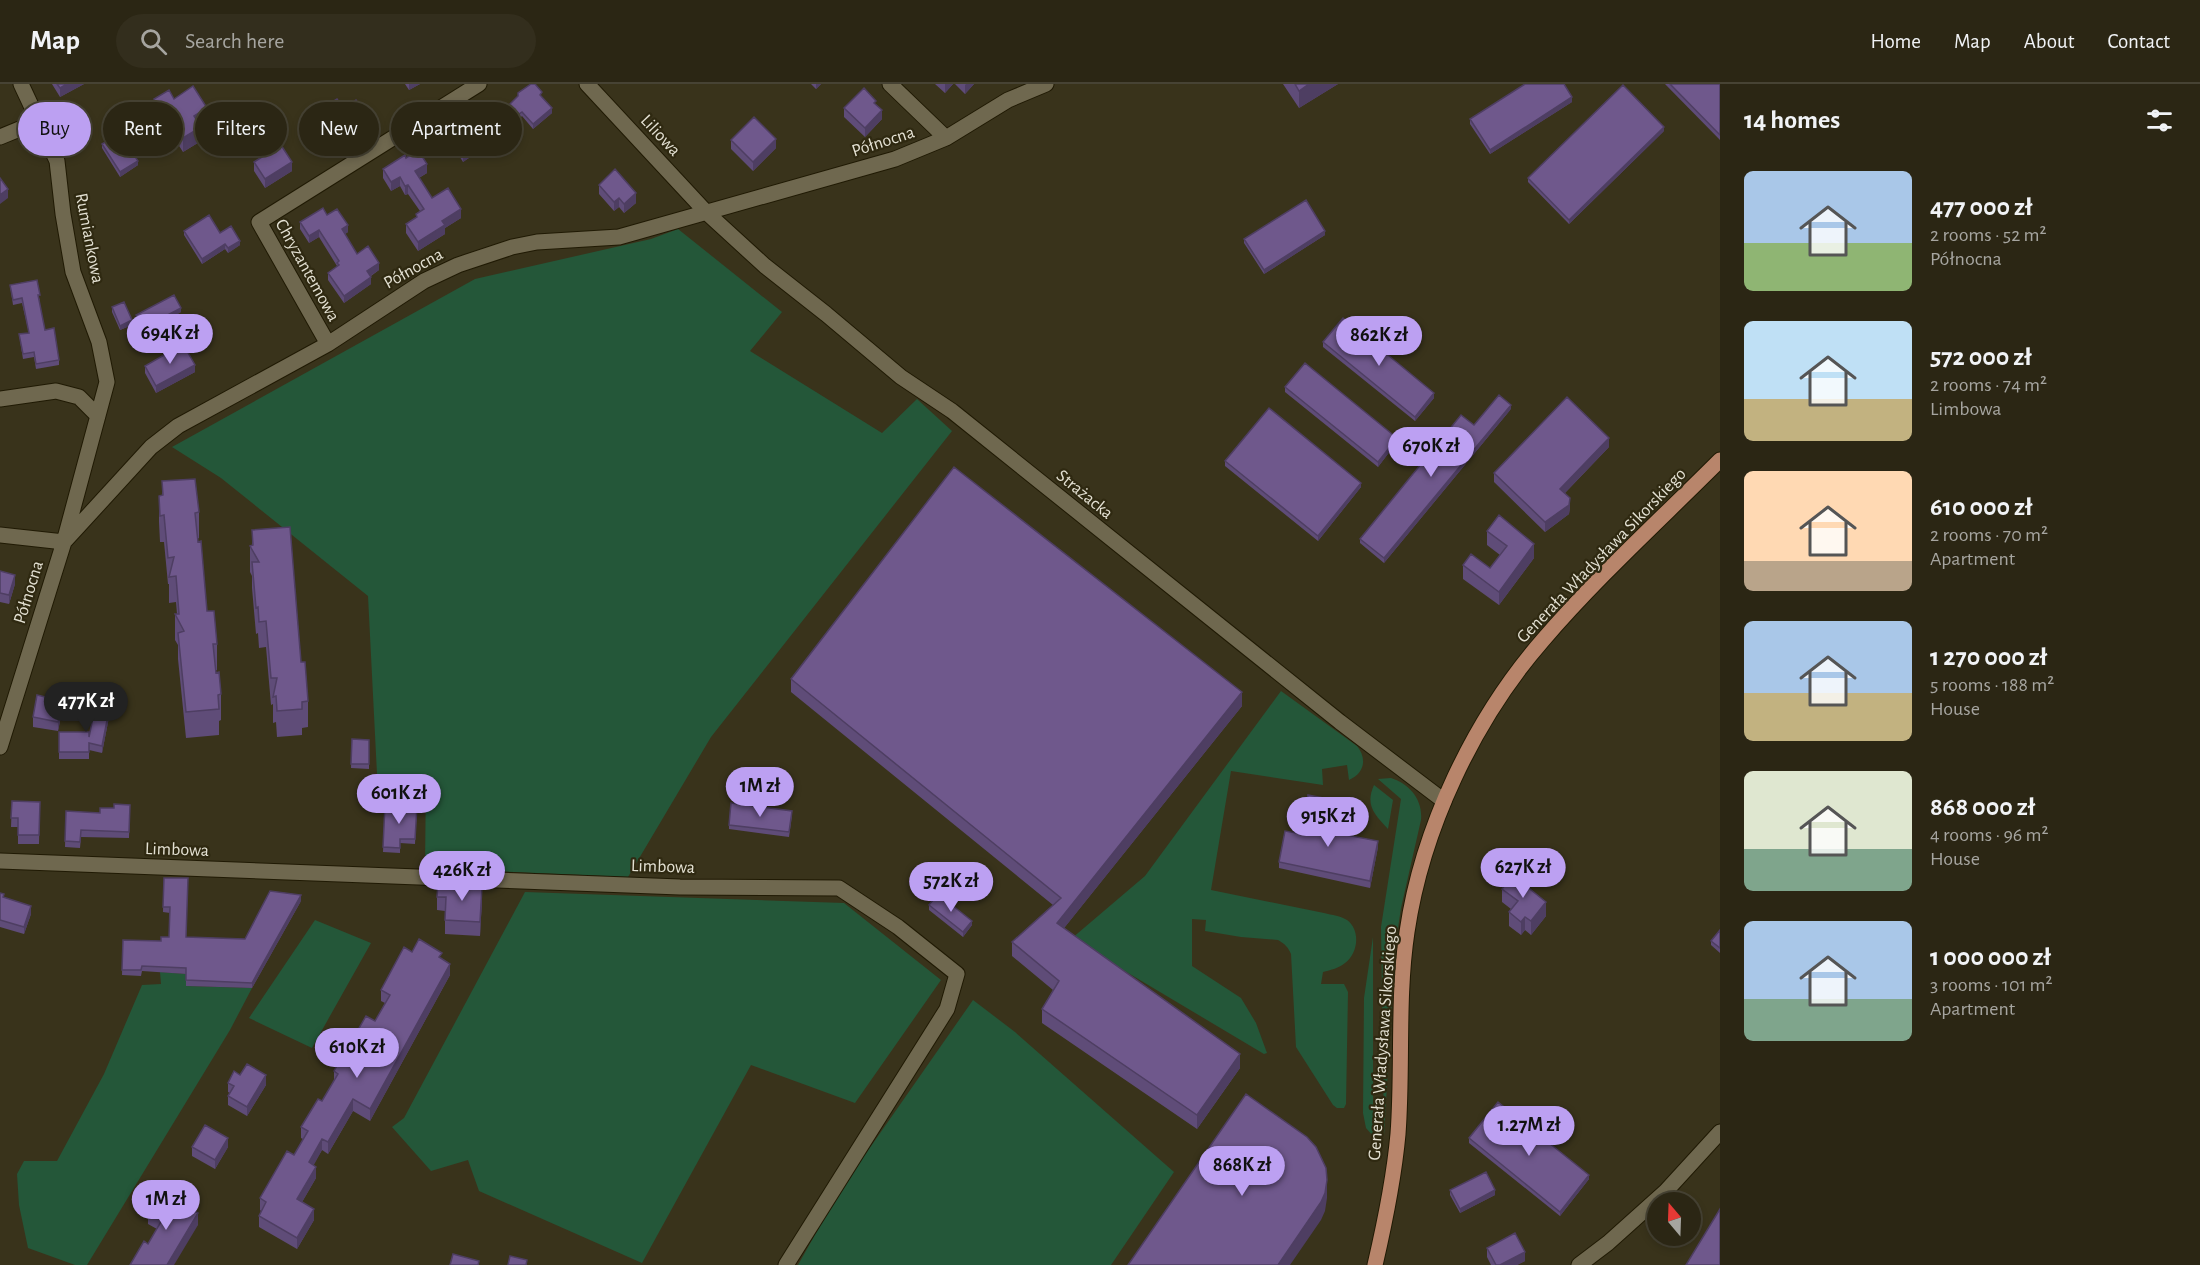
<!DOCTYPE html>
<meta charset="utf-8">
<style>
:root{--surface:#2b2614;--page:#332e1d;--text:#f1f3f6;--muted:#a6a5a0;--line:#474334;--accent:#bca0f2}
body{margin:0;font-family:"Alegreya Sans",sans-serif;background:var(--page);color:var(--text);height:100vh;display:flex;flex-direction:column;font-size:22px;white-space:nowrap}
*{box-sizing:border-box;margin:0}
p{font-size:20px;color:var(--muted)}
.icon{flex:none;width:33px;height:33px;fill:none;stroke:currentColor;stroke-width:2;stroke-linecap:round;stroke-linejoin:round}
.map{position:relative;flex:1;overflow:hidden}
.panel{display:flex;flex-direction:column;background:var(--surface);width:480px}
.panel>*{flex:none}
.hud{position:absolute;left:18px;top:18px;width:570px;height:54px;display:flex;gap:12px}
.needle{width:39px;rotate:341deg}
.buttons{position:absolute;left:1647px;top:1108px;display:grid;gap:12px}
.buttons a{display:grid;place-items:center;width:54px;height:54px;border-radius:50%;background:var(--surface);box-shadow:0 3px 9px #0003,0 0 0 2px var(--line);font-size:30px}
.price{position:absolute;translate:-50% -51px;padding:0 14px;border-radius:21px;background:var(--accent);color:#111;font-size:20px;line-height:39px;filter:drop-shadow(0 2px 3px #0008)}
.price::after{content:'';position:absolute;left:50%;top:36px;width:18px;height:14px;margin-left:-9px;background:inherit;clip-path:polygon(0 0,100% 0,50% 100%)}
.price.selected{background:#222;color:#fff}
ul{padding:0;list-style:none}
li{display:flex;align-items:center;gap:18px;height:150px;padding:0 24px}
li span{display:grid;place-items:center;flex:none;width:168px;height:120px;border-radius:9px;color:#555}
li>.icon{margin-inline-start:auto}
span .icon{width:72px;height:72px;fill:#fffc;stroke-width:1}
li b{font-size:26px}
h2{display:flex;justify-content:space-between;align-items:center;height:72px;padding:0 24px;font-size:26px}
.pill{padding:0 21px;border-radius:27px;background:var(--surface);box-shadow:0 3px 9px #0003,0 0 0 2px var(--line);font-size:21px;line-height:54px}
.pill.selected{background:var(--accent);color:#111}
header{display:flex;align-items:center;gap:36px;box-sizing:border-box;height:84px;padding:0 30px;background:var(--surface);border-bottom:2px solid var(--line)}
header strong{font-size:28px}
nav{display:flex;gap:33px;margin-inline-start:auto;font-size:21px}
.search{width:420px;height:54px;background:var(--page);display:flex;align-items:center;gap:15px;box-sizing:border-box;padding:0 21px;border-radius:33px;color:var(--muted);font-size:22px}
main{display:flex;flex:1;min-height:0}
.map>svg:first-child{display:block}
</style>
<header>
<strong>Map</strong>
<div class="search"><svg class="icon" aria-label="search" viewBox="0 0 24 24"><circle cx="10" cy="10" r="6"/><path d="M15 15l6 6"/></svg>Search here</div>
<nav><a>Home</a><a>Map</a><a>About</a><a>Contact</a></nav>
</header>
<main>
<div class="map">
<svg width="1720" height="1181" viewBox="0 0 1720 1181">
<rect width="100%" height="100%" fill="#39331b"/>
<!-- green -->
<path fill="#245739" d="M678,145L782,228L750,267L882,349L917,315L952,347L711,653L628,793L425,784L426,690H377L368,512L221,394L172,363L475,195L651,155Z
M1281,607L1357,662C1367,674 1365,689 1349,696L1347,681L1322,685L1323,701L1231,687L1211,806L1324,829C1332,831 1341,832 1347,836C1361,846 1358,870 1345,879C1339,884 1331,886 1323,888L1321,900H1344L1348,908L1346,1020L1344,1024H1337L1333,1021L1296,963L1291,870C1288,863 1285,860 1278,856L1241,853L1205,847L1206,836L1192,835V882L1241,914L1256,939L1267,969L1264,970L1071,855L1145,792Z
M1391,694C1410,700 1423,716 1421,736L1401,824L1395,864L1384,1052L1381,843L1401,715L1378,695Z
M1374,701L1393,716L1388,745C1374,730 1365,721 1374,701Z
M525,808L844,819L941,896L855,1019L751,981L642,1179L479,1107L468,1076L431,1087L392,1043L404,1034Z
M315,836L371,859L312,964L249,934Z
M1373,853V1052L1366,1044L1363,1029L1364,914Z
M160,888L186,890V902L252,904L230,946L87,1181H75L28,1164L19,1121L17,1090L24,1077H57L104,990L142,901L161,900Z
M973,916L1015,948L1174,1088L1111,1181H798L839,1108Z"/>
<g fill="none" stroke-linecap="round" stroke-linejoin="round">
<defs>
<path id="minor" d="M587,0L706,128L765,182L826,230L901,293L952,327L1340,638L1444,717
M890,0L946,54
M0,53L39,37
M328,260L259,138L479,0
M0,315L56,307L79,313L98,332
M0,451L64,458L107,298L99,258L73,188L63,130L57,77L21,0
M0,663L64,458L151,363L178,342L328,260L424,197L458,181L512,163L537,158L619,153L895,75L946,54L1008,16L1046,0
M0,777L680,803L839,804L898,843L957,890L947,925L786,1181
M1579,1181L1608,1159L1666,1107L1720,1048"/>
<path id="major" d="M1375,1181C1385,1138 1394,1094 1398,1050C1403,983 1397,915 1407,848C1422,745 1474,635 1543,556C1597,493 1661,435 1720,376"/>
</defs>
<!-- minor casing -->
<use href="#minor" stroke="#201a04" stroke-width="17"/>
<!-- major casing -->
<use href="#major" stroke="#201a04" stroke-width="17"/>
<!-- minor -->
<use href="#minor" stroke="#6f684f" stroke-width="15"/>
<!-- major -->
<use href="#major" stroke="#b8856b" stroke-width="15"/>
</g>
<!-- wall -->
<path fill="#5f4c78" d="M52,0H84L60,13Z
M405,0H420L409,6Z
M811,0H821L816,5Z
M935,0H953L945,9Z
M955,0H974L965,10Z
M1283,0H1338L1299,24Z
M1665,0H1720V56Z
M542,13L552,29L533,45L522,32L519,35L510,24V20Z
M154,15H174L207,38L200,42L201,57L183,68L176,57L172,59L154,29Z
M1572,18L1490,70L1470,40V35Z
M876,21L882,35L865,53L844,33V24Z
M343,24L366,42L331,64L314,38V29Z
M472,39L488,57L482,61V65L463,78L450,57V48Z
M1664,47L1569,140L1528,98V94Z
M731,56L776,64L753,87L731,65Z
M102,60L138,81L120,93L102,64Z
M406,74L427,89L419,94L432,114L461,134L445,144V150L418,167L406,149V140L416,134V130L420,127L408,110L405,111L400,102L391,107L383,94V85Z
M254,78L292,87L265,104L254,87Z
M599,101L636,119L624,129L619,123L614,127L599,110Z
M327,131L348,148L345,150L357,170L379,186L371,192V200L344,219L328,196V189L337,183V182L319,153L309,159L300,145V138Z
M184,147L220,149L240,161L228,169L225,165L202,180L184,151Z
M1325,151L1264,190L1244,159V155Z
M10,201L40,215L39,216L45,246L59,276V281L36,285L34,273L23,275L19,250L29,249L22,219L13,221Z
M112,223L132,241L120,246L112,228Z
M181,228L143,249L136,236V231Z
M1323,258L1434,314L1415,337L1323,263Z
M145,282L195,288L156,309L145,289Z
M1285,303L1397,358L1378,383L1285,308Z
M1511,325L1384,479L1360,459V455Z
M1609,363L1565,409L1570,423L1569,430L1545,448L1494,398V389Z
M1225,377L1361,403L1318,457L1225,382Z
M162,397L199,428V454L197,455L207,527L217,560V586H215L221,610V636L219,637V651L186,654L178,575V561L175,556V530H177L176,518L169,519V500H168L164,458H160L159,438V412H162Z
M252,446L301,578L308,617V643L302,644V651L277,653L276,638L273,639V620L271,621L266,563L259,564L258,549L256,550L252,504V492L250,488V462L252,461Z
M1487,447L1534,474L1499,521L1463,495V481L1490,484L1500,471L1487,461Z
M0,487L15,500L9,520L0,518Z
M791,595L1242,622L1064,844L1240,984L1197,1045L1042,939V925L1053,906L1012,872V858L1053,821L791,608Z
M62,627L58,647L33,643V633Z
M110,628L102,669L89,666V675H59V648L89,653Z
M352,655L369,656V685L351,684Z
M12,717L40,718L39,760H18V743H11Z
M1324,720L1320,746L1378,763L1370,804L1279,784V778L1302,750Z
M130,721L129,754L81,753L80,764L65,763L66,727L100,729L114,724Z
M385,721L417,722L415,760L400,759V769L383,768Z
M792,731L789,753L729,745V741Z
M164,794L186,853L245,855L301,817L252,904L186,902V890L142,887L141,892L122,891L123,856L161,857L169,853L170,829L163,828Z
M1528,804L1546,832L1531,851L1525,846L1521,851L1509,842V828L1511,825L1502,818V805Z
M0,809L4,813L31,830L24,850L0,843Z
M437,813L482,815L480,852L445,850V827L437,826Z
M929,821L972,841L963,853L929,826Z
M1720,846V869L1711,861V857Z
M412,868L442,875L450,891L370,1037L353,1027L328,1070L322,1066L313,1081L316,1094L302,1118L314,1136L297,1165L259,1143V1132L261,1127L260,1126V1114L294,1071L303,1055L301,1054V1043L322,1017L334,997V987L351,979L362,960L358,957V946L375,937L385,919L381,917V906Z
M228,999L266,1001L247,1032L228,1021V1012L230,1009L228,1008Z
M1469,1054L1589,1095L1560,1132L1469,1059Z
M192,1063H228L215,1085L192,1072Z
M1450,1106L1495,1111L1460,1129L1450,1111Z
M148,1127L198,1141L148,1160L157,1145L148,1140Z
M1487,1164L1525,1177L1517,1181H1491L1487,1173Z"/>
<!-- shaded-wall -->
<path fill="#4e3e62" d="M67,0H84L60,13V4Z
M409,0H420L409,6Z
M816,0H821L816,5Z
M945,0H953L945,9Z
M966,0H974L965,10V1Z
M1309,0H1338L1299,24V7Z
M1572,13V18L1490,70V66Z
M207,24V38L194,46V32Z
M552,24V29L533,45V40Z
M882,26V35L865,53V44Z
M366,33V42L331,64V55Z
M176,43V57L172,59V46Z
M201,43V57L183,68V54Z
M1664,43V47L1569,140V136Z
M488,48V57L482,61V65L463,78V69L480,53Z
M776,55V64L753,87V78Z
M138,77V81L120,93V88Z
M292,78V87L265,104V95Z
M427,80V89L415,96V87Z
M400,93V102L391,107V98Z
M408,101V110L405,111V102Z
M8,105V114L0,120V111Z
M636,109V119L624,129V120Z
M619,114V123L614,127V118Z
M461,125V134L445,144V150L418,167V158L442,137Z
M348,141V148L342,152V145Z
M319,146V153L309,159V152Z
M1325,147V151L1264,190V186Z
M240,157V161L228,169V164Z
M225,160V165L202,180V175Z
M379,179V186L367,194V187Z
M371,193V200L344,219V212Z
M181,224V228L143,249V244Z
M132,236V241L120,246V242Z
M195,281V288L156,309V302Z
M1434,309V314L1415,337V333Z
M1511,321V325L1384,479V474Z
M1397,354V358L1378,383V378Z
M1609,354V363L1560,414V405Z
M1361,399V403L1318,457V452Z
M1570,414V423L1569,430L1545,448V438Z
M1534,460V474L1499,521V508Z
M15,491V500L9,520V511Z
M1242,608V622L1057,853V839Z
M62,617V627L58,647V638Z
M110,621V628L102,669V662Z
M1324,714V720L1319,752V746Z
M1378,757V763L1370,804V797Z
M482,802V815L480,852V838Z
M301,811V817L252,904V899Z
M1546,818V832L1531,851V837Z
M31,822V830L24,850V843Z
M1525,833V846L1521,851V838Z
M972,837V841L963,853V848Z
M450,880V891L370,1037V1025Z
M1240,970V984L1197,1045V1031Z
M266,991V1001L247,1032V1023Z
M353,1015V1027L328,1070V1058Z
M228,1054V1063L215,1085V1076Z
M322,1055V1066L309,1090V1078Z
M316,1083V1094L297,1127V1115Z
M1589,1091V1095L1560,1132V1128Z
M1327,1096V1114L1325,1127L1321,1136L1290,1181H1278Z
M1495,1106V1111L1460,1129V1125Z
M314,1125V1136L297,1165V1154Z
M198,1129V1141L174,1181H167Z
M1525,1168V1177L1517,1181H1500Z"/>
<!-- building -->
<path fill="#6f588c" stroke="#4e3e62" stroke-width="1.5" d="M57,0H67L60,4Z
M531,0H535L542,8L540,11L552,24L533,40L522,28L519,30L510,20L518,12V9Z
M1295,0H1309L1299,7Z
M1525,0H1564L1572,13L1490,66L1470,35Z
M1670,0H1720V51Z
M1623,1L1664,43L1569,136L1528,94Z
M193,2L207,24L194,32L201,43L183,54L176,43L172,46L154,15L169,6L174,15Z
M864,4L876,17L874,19L882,26L865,44L844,24Z
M337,15L343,24L356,16L366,33L331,55L314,29Z
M754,33L776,55L753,78L731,56Z
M479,34L488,48L480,53L482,56L463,69L450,48L470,36L472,39Z
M120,49L138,77L120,88L102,60Z
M281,61L292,78L265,95L254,78Z
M418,66L427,80L415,87L432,114L448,104L461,125L442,137L445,141L418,158L406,140L417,133L416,130L424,125L408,101L405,102L400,93L391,98L383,85L405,71L406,74Z
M615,85L636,109L624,120L619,114L614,118L599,101Z
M0,94L8,105L0,111Z
M1306,116L1325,147L1264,186L1244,155Z
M323,124L327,131L337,125L348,141L342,145L357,170L368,162L379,179L367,187L371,193L344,212L328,189L339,181L337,179L339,177L319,146L309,152L300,138Z
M209,131L220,149L231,142L240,157L228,164L225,160L202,175L184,147Z
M37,196L40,211H38L45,246L54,244L59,276L36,280L34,268L23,270L19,250L29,249L22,214L13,216L10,201Z
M174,211L181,224L143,244L136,231Z
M124,218L132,236L120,242L112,223Z
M1343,234L1434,309L1415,333L1323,258Z
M183,260L195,281L156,302L145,282Z
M1305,279L1397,354L1378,378L1285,303Z
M1499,311L1511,321L1384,474L1360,455L1461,331L1474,341Z
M1567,313L1609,354L1560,405L1570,414L1569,421L1545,438L1494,389Z
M1269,324L1361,399L1318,452L1225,377Z
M954,383L1242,608L1057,839L1240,970L1197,1031L1042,925L1059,897L1012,858L1061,814L791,595Z
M195,395L199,428L195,429L198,458L201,457L207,527H214L217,560H213L216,589L219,588L221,610L218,611L219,625L186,628L178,549L184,547L175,530H179L176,492L169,493L174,473L168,474L164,431L160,432L159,412L163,411L162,397Z
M1499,431L1534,460L1499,508L1463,481L1471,470L1490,484L1507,462L1487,447Z
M290,443L301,578H305L308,617L302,618V625L277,627L276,612L273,613L277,594H271L266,537L259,538L258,523L256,524L252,478H259L250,462L253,461L252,446Z
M0,487L15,491L9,511L0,509Z
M37,611L62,617L58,638L33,633Z
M96,619L110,621L102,662L89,659V668H59V648H89V653Z
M352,655L369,656V680H351Z
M1308,711L1324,714L1319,746L1378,757L1370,797L1279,778L1285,747L1302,750Z
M12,717L40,718L39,751H18V734H11Z
M731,719L792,727L789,748L729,741Z
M114,720L130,721L129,748L81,746L80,758L65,757L66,727L100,729V724H114Z
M385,721L417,722L415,755H400V764L383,763Z
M1515,788L1528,797L1525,801L1546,818L1531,837L1525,833L1521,838L1509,828L1518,817L1502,805Z
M164,794H188L186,853L245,855L270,807L301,811L252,899L186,896V884L142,882L141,886H122L123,856L161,857V853H169L170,823H163Z
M438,800L482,802L480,838L445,836L446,813H437Z
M0,809L4,810L3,813L31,822L24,843L0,836Z
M938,810L972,837L963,848L929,821Z
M1720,846V864L1711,857Z
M419,855L442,869L439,873L450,880L370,1025L353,1015L328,1058L322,1055L309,1078L316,1083L297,1115L314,1125L297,1154L259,1132L266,1118L260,1114L287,1067L294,1071L308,1047L301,1043L318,1015L322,1017L338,990L334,987L342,973L351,979L367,951L358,946L366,932L375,937L390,911L381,906L404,863L412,868Z
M247,980L266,991L247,1023L228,1012L234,1002L228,999L234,987L240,991Z
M1246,1010L1307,1053L1316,1063L1326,1084L1327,1096L1325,1109L1321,1118L1278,1181H1128Z
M1498,1018L1589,1091L1560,1128L1469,1054Z
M205,1041L228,1054L215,1076L192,1063Z
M1486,1088L1495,1106L1460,1125L1450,1106Z
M160,1107L198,1129L167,1181H130L144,1157L148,1160L162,1136L148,1127Z
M1720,1125V1181H1686Z
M1515,1149L1525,1168L1500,1181H1496L1487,1164Z
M453,1170L479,1177L478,1181H450Z
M510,1172L527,1176L526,1181H508Z"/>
<g text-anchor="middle" stroke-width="4.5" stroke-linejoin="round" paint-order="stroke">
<!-- street labels -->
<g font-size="18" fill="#e4e1d3" stroke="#2f2911">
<text transform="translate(661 51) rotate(47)" y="6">Liliowa</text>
<text transform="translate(883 57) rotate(-18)" y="6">Północna</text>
<text transform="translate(90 154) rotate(79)" y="6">Rumiankowa</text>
<text transform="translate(413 184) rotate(-29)" y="6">Północna</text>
<text transform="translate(308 186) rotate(61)" y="6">Chryzantemowa</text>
<text transform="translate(1085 410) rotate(39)" y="6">Strażacka</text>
<text transform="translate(1601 471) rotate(-46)" y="6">Generała Władysława Sikorskiego</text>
<text transform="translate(28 508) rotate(-73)" y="6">Północna</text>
<text transform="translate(177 765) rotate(2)" y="6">Limbowa</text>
<text transform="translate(663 782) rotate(2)" y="6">Limbowa</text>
<text transform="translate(1382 959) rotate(-86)" y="6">Generała Władysława Sikorskiego</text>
</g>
</g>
</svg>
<div class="buttons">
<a><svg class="needle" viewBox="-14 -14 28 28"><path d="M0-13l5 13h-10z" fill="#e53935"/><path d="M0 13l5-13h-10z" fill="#a6a5a0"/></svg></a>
</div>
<b class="price" style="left:170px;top:281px">694K zł</b>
<b class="price" style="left:1379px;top:283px">862K zł</b>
<b class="price" style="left:1431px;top:394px">670K zł</b>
<b class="price selected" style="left:86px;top:649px">477K zł</b>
<b class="price" style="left:760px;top:734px">1M zł</b>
<b class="price" style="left:399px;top:741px">601K zł</b>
<b class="price" style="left:1328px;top:764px">915K zł</b>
<b class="price" style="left:1523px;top:815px">627K zł</b>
<b class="price" style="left:462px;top:818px">426K zł</b>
<b class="price" style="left:951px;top:829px">572K zł</b>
<b class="price" style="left:357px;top:995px">610K zł</b>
<b class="price" style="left:1529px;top:1073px">1.27M zł</b>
<b class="price" style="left:1242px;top:1113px">868K zł</b>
<b class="price" style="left:166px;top:1147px">1M zł</b>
<div class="hud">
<a class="pill selected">Buy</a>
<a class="pill">Rent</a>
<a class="pill">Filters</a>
<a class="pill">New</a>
<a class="pill">Apartment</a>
</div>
</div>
<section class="panel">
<h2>14 homes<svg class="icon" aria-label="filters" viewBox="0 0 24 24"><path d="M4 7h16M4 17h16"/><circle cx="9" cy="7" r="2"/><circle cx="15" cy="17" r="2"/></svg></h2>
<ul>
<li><span style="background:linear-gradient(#a9c7e8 60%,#8fb573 0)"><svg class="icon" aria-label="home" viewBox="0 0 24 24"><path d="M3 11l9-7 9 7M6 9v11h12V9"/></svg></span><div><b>477 000 zł</b><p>2 rooms · 52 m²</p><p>Północna</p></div></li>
<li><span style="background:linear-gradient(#bfe0f5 65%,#c2b280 0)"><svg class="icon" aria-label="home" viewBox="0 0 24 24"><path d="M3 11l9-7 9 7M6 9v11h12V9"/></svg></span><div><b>572 000 zł</b><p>2 rooms · 74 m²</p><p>Limbowa</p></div></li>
<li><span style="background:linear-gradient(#ffd9b3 75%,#b9a48a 0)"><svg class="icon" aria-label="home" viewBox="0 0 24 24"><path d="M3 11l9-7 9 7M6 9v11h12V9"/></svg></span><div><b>610 000 zł</b><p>2 rooms · 70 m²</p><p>Apartment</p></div></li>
<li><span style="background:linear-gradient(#a9c7e8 60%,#c2b280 0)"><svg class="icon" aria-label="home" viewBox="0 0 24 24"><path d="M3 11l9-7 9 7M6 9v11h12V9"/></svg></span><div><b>1 270 000 zł</b><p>5 rooms · 188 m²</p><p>House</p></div></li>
<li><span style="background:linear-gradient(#dfe7d0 65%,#7fa58c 0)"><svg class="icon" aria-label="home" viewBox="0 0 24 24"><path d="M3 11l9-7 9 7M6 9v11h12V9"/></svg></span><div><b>868 000 zł</b><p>4 rooms · 96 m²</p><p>House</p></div></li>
<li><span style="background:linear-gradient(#a9c7e8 65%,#7fa58c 0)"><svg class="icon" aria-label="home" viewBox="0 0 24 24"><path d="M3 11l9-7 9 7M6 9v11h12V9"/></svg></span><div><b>1 000 000 zł</b><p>3 rooms · 101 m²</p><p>Apartment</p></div></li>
</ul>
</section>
</main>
